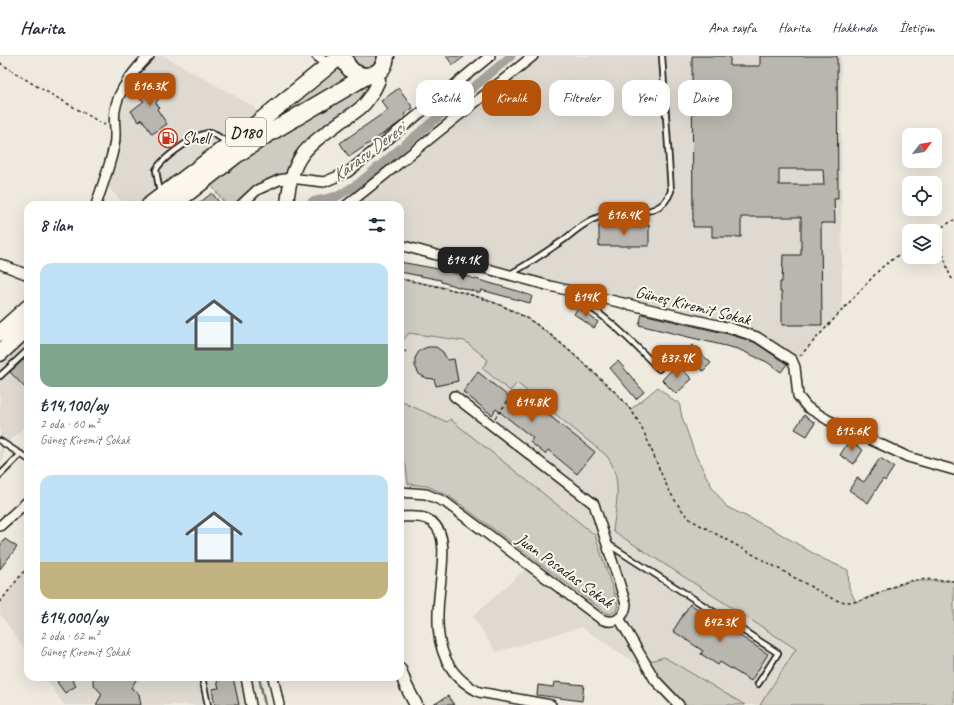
<!DOCTYPE html>
<html lang="tr">
<meta charset="utf-8">
<style>
:root{--surface:#fff;--page:#f6f6f7;--text:#1f2937;--muted:#747a83;--line:#e0e1e3;--accent:#b45309}
body{margin:0;font-family:Caveat,sans-serif;background:var(--page);color:var(--text);height:100vh;display:flex;flex-direction:column;font-size:15px;white-space:nowrap}
*{box-sizing:border-box;margin:0}
p{font-size:13px;color:var(--muted)}
.icon{flex:none;width:22px;height:22px;fill:none;stroke:currentColor;stroke-width:2;stroke-linecap:round;stroke-linejoin:round}
.map{position:relative;flex:1;overflow:hidden}
.panel{position:absolute;left:24px;top:145px;width:380px;height:480px;display:flex;flex-direction:column;background:var(--surface);border-radius:12px;box-shadow:0 4px 16px #0002}
.panel>*{flex:none}
.banner{position:absolute;left:416px;top:24px;width:380px;height:36px;display:flex;gap:8px}
.needle{width:26px;rotate:59deg}
.buttons{position:absolute;left:902px;top:72px;display:grid;gap:8px}
.buttons a{display:grid;place-items:center;width:40px;height:40px;border-radius:8px;background:var(--surface);box-shadow:0 4px 16px #0002;font-size:20px}
.price{position:absolute;translate:-50% -34px;padding:0 9px;border-radius:8px;background:var(--accent);color:#fff;font-size:13px;line-height:26px;filter:drop-shadow(0 1px 2px #0008)}
.price::after{content:'';position:absolute;left:50%;top:24px;width:12px;height:9px;margin-left:-6px;background:inherit;clip-path:polygon(0 0,100% 0,50% 100%)}
.price.selected{background:#222;color:#fff}
ul{padding:0;list-style:none}
li{display:grid;align-content:center;gap:8px;height:212px;padding:0 16px}
li span{display:grid;place-items:center;height:124px;border-radius:12px;color:#555}
li>.icon{margin-inline-start:auto}
span .icon{width:72px;height:72px;fill:#fffc;stroke-width:1}
li b{font-size:17px}
h2{display:flex;justify-content:space-between;align-items:center;height:48px;padding:0 16px;font-size:17px}
.tag{padding:0 14px;border-radius:12px;background:var(--surface);box-shadow:0 4px 16px #0002;font-size:14px;line-height:36px}
.tag.selected{background:var(--accent);color:#fff}
header{display:flex;align-items:center;gap:24px;box-sizing:border-box;height:56px;padding:0 20px;background:var(--surface);border-bottom:1px solid var(--line)}
header strong{font-size:19px}
nav{display:flex;gap:22px;margin-inline-start:auto;font-size:14px}
.map>svg:first-child{display:block}
</style>
<header>
<strong>Harita</strong>
<nav><a>Ana sayfa</a><a>Harita</a><a>Hakkında</a><a>İletişim</a></nav>
</header>
<div class="map">
<svg width="954" height="649" viewBox="0 0 954 649">
<rect width="100%" height="100%" fill="#eeeadf"/>
<filter id="ink" filterUnits="userSpaceOnUse"><feTurbulence type="fractalNoise" baseFrequency=".025" numOctaves="2"/><feDisplacementMap in="SourceGraphic" scale="8" xChannelSelector="R" yChannelSelector="G"/><feConvolveMatrix kernelMatrix="1 2 1 2 8 2 1 2 1" color-interpolation-filters="sRGB"/></filter>
<g filter="url(#ink)">
<!-- built -->
<path fill="#dedad1" d="M149,0H164L253,50L262,63L150,149H125L103,126L117,46Z
M533,0H841L842,255L794,307L757,281L400,189V149H347Z
M400,223L431,228L480,242L517,257L540,271L622,342L635,360L648,385L830,541L760,649H745L664,601L638,609L581,571L496,596L473,560L530,509L457,454L408,436L406,410L400,401Z
M28,271V367L4,391L3,404L0,407V297Z
M28,510V598L0,558V546Z
M45,621H246L251,649H64Z"/>
<!-- green -->
<path fill="#ceccc2" stroke="#75746f" d="M340,0H390L367,46L293,113L241,149H226L206,122L258,67Z
M400,223C447,231 501,242 540,271C556,283 572,297 587,311C602,325 618,337 630,354L658,331L675,346H679L682,361L695,398L713,433L727,451L774,474L821,502L848,514L849,532L856,546L910,525H954V649H760L796,593L613,475C616,449 623,423 607,400L517,327L510,335L482,312L488,304L465,285L409,277L400,288Z
M400,345L447,366L450,363L595,479L618,549L616,555L610,558L605,556L449,440L427,430L408,428L406,410L400,401Z
M664,601L745,649H679L644,607Z"/>
<g fill="none" stroke-linecap="round" stroke-linejoin="round">
<!-- stream -->
<path stroke="#6f6d69" stroke-width="2.5" d="M291,148L312,146
M259,621L265,649"/>
<!-- canal -->
<path stroke="#a6a39d" stroke-width="9" d="M312,146L338,140L359,127L511,0"/>
</g>
<!-- building -->
<path fill="#b9b6af" stroke="#1c1c1c" fill-rule="evenodd" d="M446,0H465L453,9Z
M692,0H730V10H760V0H837L838,143H834L835,167H821L822,269H782V236H780V226H782L783,199H801V161H741V181H712V171H693ZM779,113H823L824,129H779Z
M151,22L165,32L156,47L159,51L157,53L167,68L152,78L142,63L139,66L131,55L144,45L138,41Z
M399,32L413,52L404,58L406,61L399,67L349,101L340,87L388,54L381,45Z
M212,137L221,149H197Z
M599,169H649V190H599Z
M400,206L444,214L514,234L532,240L530,247L481,234L480,237L441,226V224L400,216Z
M578,252L598,266L594,272L574,258Z
M642,258L728,278L754,286L787,308L781,316L767,306L738,293L639,269Z
M692,289L711,307L703,315L685,297Z
M428,291H436L443,296L447,304L454,303L458,325L436,330L434,323L426,322L419,318L415,310V302L420,294Z
M23,304L28,308V335L10,316Z
M618,305L644,336L636,343L610,312Z
M677,308L692,323L676,338L662,324Z
M478,316L514,345L521,337L595,396L577,418L548,394L545,398L530,386L533,382L496,353L492,359L463,336Z
M804,359L815,367L807,380L795,373Z
M849,385L863,394L854,408L840,399Z
M880,402L894,411L885,425L883,423L868,447L849,434L857,422L864,426Z
M5,483L17,491L0,513V490Z
M690,548L768,598L751,625L720,606L718,609L701,598L703,595L673,575Z
M63,621H70L76,630L65,637L57,626Z
M93,621H138L131,632L139,638L141,649H96L102,638L93,628Z
M216,621H233L239,649H215L212,633L219,632Z
M554,626L584,629L582,645L537,639L538,629L553,631Z
M448,640L454,649H433Z"/>
<g fill="none" stroke-linecap="round" stroke-linejoin="round">
<defs>
<path id="lane" d="M160,138L156,114C161,103 198,76 210,77C216,78 221,83 227,86
M510,218C529,208 547,195 565,183C576,174 587,165 601,160C626,151 660,166 671,135L662,0
M568,238C604,256 631,285 659,313
M0,320L28,294
M0,385L28,403
M0,419L21,398
M608,488L778,597L758,628
M202,621L208,649"/>
<path id="street" d="M317,0L329,9
M96,149C102,130 110,110 114,90C117,78 113,66 115,54C118,34 135,13 149,0
M241,149L257,134L279,124L290,122L324,126L348,116L490,0
M347,149L533,0
M400,189L550,230L730,272L757,281L792,304L795,311L798,340L807,351L828,364L908,401L954,414
M0,208L28,219
M400,436L426,438L445,446L601,563C614,569 625,562 626,548L594,448L454,340
M400,461C411,461 423,459 432,466C467,493 399,595 479,636L551,649
M0,470L28,445
M619,562L655,624L679,649
M246,621L251,649
M273,621L279,649"/>
<path id="secondary" d="M287,149C291,100 306,91 343,64C351,59 362,53 367,45C372,39 376,31 379,24L375,18
M400,614L406,630L416,649"/>
<path id="highway" d="M344,0C346,12 354,19 366,20C378,19 385,12 386,0
M150,149L258,67L340,0
M172,149L236,99L266,79L366,20
M0,277L28,252
M0,297L28,271"/>
</defs>
<!-- lane casing -->
<use href="#lane" stroke="#1c1c1c" stroke-width="8"/>
<!-- street casing -->
<use href="#street" stroke="#1c1c1c" stroke-width="12"/>
<!-- secondary casing -->
<use href="#secondary" stroke="#1c1c1c" stroke-width="15"/>
<!-- highway casing -->
<use href="#highway" stroke="#1c1c1c" stroke-width="19"/>
<!-- path -->
<path stroke="#1c1c1c" stroke-width="1.5" stroke-dasharray="3 3" stroke-linecap="butt" d="M0,7L33,28L105,69
M937,174L954,164
M936,175L950,220L954,225
M400,223C448,232 500,242 540,271C557,283 573,298 589,312C605,327 623,341 635,360C656,394 661,435 691,464L833,543C865,554 881,531 910,525C924,522 940,524 954,525
M400,291L406,296
M800,300L881,212L909,191
M495,362L511,341
M0,546L28,510"/>
<!-- lane -->
<use href="#lane" stroke="#fbf7ec" stroke-width="4.5"/>
<!-- street -->
<use href="#street" stroke="#fbf7ec" stroke-width="9"/>
<!-- secondary -->
<use href="#secondary" stroke="#fbf7ec" stroke-width="12"/>
<!-- highway -->
<use href="#highway" stroke="#fbf7ec" stroke-width="16"/>
</g>
</g>
<!-- icons -->
<defs>
<symbol id="fuel-ring" viewBox="-11 -11 22 22"><circle r="9.5" fill="#fbf7ec" stroke="#c8321e" stroke-width="1.5"/><path d="M-5.5-6h7V0h2V4h1.3V-2.5L3-4.5l.8-.8L6-3V5H2.5V1h-1V6h-7ZM-4.2-4.7v3.2H.2V-4.7Z" fill="#c8321e"/></symbol>
</defs>
<g fill-rule="evenodd">
<use href="#fuel-ring" x="157" y="71" width="22" height="22"/>
</g>
<g text-anchor="middle" stroke-width="4" stroke-linejoin="round" paint-order="stroke">
<!-- shield labels -->
<rect fill="#fbf7ec" stroke="#5f5e5a" stroke-width="1" x="226" y="62" width="40" height="28" rx="3"/>
<g font-size="16" font-weight="bold" fill="#1c1c1c">
<text x="246" y="82">D180</text>
</g>
<!-- poi labels -->
<g font-size="17" fill="#1c1c1c" stroke="#fbf7ec" text-anchor="start">
<text x="182" y="88">Shell</text>
</g>
<!-- street labels -->
<g font-size="17" fill="#1c1c1c" stroke="#fbf7ec">
<text transform="translate(693 249) rotate(14)" y="6">Güneş Kiremit Sokak</text>
<text transform="translate(565 514) rotate(36)" y="6">Juan Posadas Sokak</text>
</g>
<!-- water labels -->
<g font-size="18" font-style="italic" fill="#5a5956" stroke="#fbf7ec">
<text transform="translate(368 96) rotate(-37)" y="6">Karasu Deresi</text>
</g>
</g>
</svg>
<div class="buttons">
<a><svg class="needle" viewBox="-14 -14 28 28"><path d="M0-13l5 13h-10z" fill="#e53935"/><path d="M0 13l5-13h-10z" fill="#747a83"/></svg></a>
<a><svg class="icon" aria-label="locate" viewBox="0 0 24 24"><circle cx="12" cy="12" r="6"/><path d="M12 2v4M12 18v4M2 12h4M18 12h4"/></svg></a>
<a><svg class="icon" aria-label="layers" viewBox="0 0 24 24"><path d="M12 4l9 5-9 5-9-5zM3 14l9 5 9-5"/></svg></a>
</div>
<b class="price" style="left:150px;top:51px">₺16.3K</b>
<b class="price" style="left:624px;top:180px">₺16.4K</b>
<b class="price selected" style="left:463px;top:225px">₺14.1K</b>
<b class="price" style="left:586px;top:262px">₺14K</b>
<b class="price" style="left:677px;top:323px">₺37.9K</b>
<b class="price" style="left:532px;top:367px">₺14.8K</b>
<b class="price" style="left:852px;top:396px">₺15.6K</b>
<b class="price" style="left:720px;top:587px">₺42.3K</b>
<div class="banner">
<a class="tag">Satılık</a>
<a class="tag selected">Kiralık</a>
<a class="tag">Filtreler</a>
<a class="tag">Yeni</a>
<a class="tag">Daire</a>
</div>
<section class="panel">
<h2>8 ilan<svg class="icon" aria-label="filters" viewBox="0 0 24 24"><path d="M4 7h16M4 17h16"/><circle cx="9" cy="7" r="2"/><circle cx="15" cy="17" r="2"/></svg></h2>
<ul>
<li><span style="background:linear-gradient(#bfe0f5 65%,#7fa58c 0)"><svg class="icon" aria-label="home" viewBox="0 0 24 24"><path d="M3 11l9-7 9 7M6 9v11h12V9"/></svg></span><div><b>₺14,100/ay</b><p>2 oda · 60 m²</p><p>Güneş Kiremit Sokak</p></div></li>
<li><span style="background:linear-gradient(#bfe0f5 70%,#c2b280 0)"><svg class="icon" aria-label="home" viewBox="0 0 24 24"><path d="M3 11l9-7 9 7M6 9v11h12V9"/></svg></span><div><b>₺14,000/ay</b><p>2 oda · 62 m²</p><p>Güneş Kiremit Sokak</p></div></li>
</ul>
</section>
</div>
